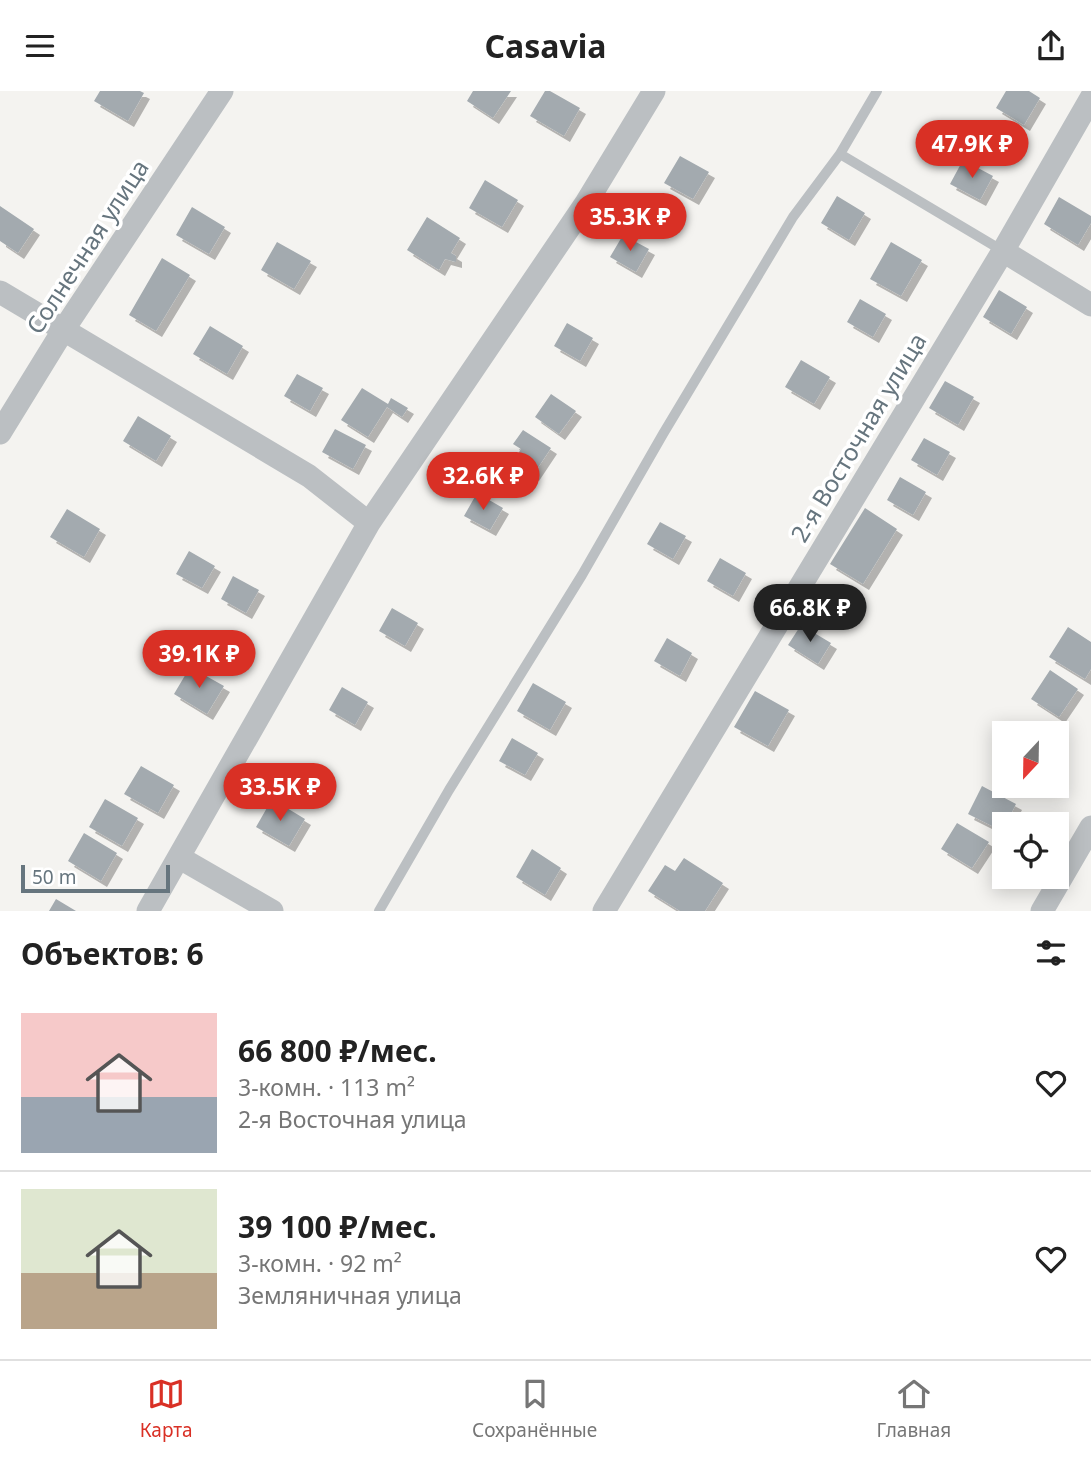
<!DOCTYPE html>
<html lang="ru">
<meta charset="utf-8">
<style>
:root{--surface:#fff;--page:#f2f2f2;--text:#222;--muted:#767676;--line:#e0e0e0;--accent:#d93025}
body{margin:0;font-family:"Noto Sans",sans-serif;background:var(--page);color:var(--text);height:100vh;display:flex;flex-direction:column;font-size:26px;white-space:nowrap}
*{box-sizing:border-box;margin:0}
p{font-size:23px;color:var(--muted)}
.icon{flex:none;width:38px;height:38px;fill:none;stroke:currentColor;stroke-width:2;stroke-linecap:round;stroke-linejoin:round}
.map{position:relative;height:820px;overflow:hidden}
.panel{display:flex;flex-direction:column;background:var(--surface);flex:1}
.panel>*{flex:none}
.needle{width:46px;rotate:202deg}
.tools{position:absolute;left:992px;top:630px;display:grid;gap:14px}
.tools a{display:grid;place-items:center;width:77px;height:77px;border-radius:0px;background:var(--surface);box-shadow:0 4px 18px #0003;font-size:35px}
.scale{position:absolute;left:21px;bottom:18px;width:149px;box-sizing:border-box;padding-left:7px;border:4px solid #66757e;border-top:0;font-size:19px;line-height:24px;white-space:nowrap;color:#66757e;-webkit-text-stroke:5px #fff;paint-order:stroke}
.price{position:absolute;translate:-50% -60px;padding:0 16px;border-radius:24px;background:var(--accent);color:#fff;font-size:23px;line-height:46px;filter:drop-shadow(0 2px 4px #0008)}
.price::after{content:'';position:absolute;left:50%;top:42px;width:21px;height:16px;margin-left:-10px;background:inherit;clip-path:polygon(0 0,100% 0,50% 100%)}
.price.on{background:#222;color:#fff}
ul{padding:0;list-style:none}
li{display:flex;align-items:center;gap:21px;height:175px;padding:0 21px}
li+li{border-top:2px solid var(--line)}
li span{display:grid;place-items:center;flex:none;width:196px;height:140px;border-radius:0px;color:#555}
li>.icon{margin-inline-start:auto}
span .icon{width:84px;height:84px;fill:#fffc;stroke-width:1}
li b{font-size:30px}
h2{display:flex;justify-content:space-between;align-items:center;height:84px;padding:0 21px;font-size:30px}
header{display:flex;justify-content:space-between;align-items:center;height:91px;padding:0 21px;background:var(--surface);font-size:32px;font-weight:700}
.menu{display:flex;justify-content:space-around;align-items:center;height:98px;border-top:2px solid var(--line);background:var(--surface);font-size:19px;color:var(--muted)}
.menu a{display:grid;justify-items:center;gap:4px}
.menu .on{color:var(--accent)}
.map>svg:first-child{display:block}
</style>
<header><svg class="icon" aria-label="menu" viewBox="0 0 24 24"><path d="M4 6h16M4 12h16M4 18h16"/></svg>Casavia<svg class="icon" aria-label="share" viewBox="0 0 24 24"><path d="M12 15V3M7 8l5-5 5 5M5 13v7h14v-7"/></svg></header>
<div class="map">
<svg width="1091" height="820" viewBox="0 0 1091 820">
<defs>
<filter id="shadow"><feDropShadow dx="6" dy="6" stdDeviation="0" flood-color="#0004"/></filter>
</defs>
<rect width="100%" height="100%" fill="#f4f3f0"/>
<!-- building -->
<path fill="#a3aaaf" filter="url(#shadow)" d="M100,0H140L144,2L128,30L94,10Z
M473,0H511L493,27L467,10Z
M545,0H550L580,17L564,45L530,25Z
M1006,0H1029L1040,7L1024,34L996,17Z
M680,65L709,81L693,108L664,92Z
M963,69L993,85L980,109L950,93Z
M485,89L518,109L502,136L469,117Z
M837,105L865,122L849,149L821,132Z
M1059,106L1091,125V132L1078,154L1044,133Z
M0,115L34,138L18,162L0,150Z
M192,116L225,136L209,163L176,144Z
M427,126L460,147L451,162L456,165V171L445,168L439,179L407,159Z
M623,144L649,158L636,181L610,166Z
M277,151L311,170L294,198L261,179Z
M891,151L922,169L901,205L870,188Z
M162,167L190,184L156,240L129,224Z
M999,199L1027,216L1011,243L983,226Z
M860,208L886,223L873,246L847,231Z
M567,232L593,247L580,270L554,255Z
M210,235L243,255L227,283L193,263Z
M801,269L830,286L814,313L785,296Z
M297,283L323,297L310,320L284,305Z
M945,290L974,306L958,334L929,317Z
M362,297L388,313L391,307L408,317L402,326L387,316L368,346L341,329Z
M551,303L576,320L559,343L535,326Z
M138,325L171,345L156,370L123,350Z
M335,338L366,354L353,378L322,361Z
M523,339L551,357L533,384L513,371L521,358L513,353Z
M924,347L950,361L937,384L911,369Z
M900,386L926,401L913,424L887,409Z
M477,402L503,417L490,439L464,425Z
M865,417L897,438L863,493L830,473Z
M67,418L100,438L84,466L50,446Z
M660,431L686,445L673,468L647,453Z
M189,460L215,475L202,497L176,483Z
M720,467L746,482L733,505L707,490Z
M233,485L259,499L246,522L221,508Z
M827,494L853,508L840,531L814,516Z
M392,517L418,532L405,555L379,540Z
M801,534L831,552L818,573L788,554Z
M1068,536L1091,551V578L1085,588L1049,566Z
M667,547L692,562L680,585L654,570Z
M190,576L224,595L207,623L174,603Z
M1050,579L1078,598L1059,626L1031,608Z
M533,592L566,611L550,639L517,620Z
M342,596L368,611L355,634L329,619Z
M755,600L789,619L768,655L734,636Z
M512,647L538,662L525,684L499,670Z
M141,675L174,694L158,722L124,703Z
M982,695L1016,713L1002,740L968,723Z
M105,708L138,727L122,755L89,736Z
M272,708L305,728L289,755L256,736Z
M957,732L989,751L972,777L941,758Z
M84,742L117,762L101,790L68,770Z
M532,758L561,777L545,804L516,786Z
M684,767L723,792L705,820H680L648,800L665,774L675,780Z
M56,808L76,820H49Z"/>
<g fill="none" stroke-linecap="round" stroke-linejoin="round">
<!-- service -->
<path stroke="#bbbfc2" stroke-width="10" d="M840,63L1003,160
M379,820L449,699L582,484L663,343L793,126L840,63L877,0"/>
<!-- minor -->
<path stroke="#bbbfc2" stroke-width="23" d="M1003,160L1091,214
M0,201L309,385L369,432
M0,342L64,238L222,0
M180,767L272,820
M148,820L369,432L586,112L654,0
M604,820L1003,160L1091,7
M1042,820L1091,736"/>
</g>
<g text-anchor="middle" stroke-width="7" stroke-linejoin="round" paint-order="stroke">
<!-- street labels -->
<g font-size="24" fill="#66757e" stroke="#fff">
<text transform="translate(88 156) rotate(-57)" y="8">Солнечная улица</text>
<text transform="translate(859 347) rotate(-59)" y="8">2-я Восточная улица</text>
</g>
</g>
</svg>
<div class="tools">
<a><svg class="needle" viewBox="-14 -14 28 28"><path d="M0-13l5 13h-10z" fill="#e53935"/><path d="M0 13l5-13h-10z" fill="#767676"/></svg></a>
<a><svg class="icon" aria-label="locate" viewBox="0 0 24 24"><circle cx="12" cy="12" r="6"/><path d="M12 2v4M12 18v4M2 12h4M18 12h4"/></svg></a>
</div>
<div class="scale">50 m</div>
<b class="price" style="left:972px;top:89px">47.9K ₽</b>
<b class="price" style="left:630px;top:162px">35.3K ₽</b>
<b class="price" style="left:483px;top:421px">32.6K ₽</b>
<b class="price on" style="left:810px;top:553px">66.8K ₽</b>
<b class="price" style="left:199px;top:599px">39.1K ₽</b>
<b class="price" style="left:280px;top:732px">33.5K ₽</b>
</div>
<section class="panel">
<h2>Объектов: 6<svg class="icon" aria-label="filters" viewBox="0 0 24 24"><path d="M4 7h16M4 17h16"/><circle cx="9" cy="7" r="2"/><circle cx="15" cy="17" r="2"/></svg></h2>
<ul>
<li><span style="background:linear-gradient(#f6c9c9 60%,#9aa5b1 0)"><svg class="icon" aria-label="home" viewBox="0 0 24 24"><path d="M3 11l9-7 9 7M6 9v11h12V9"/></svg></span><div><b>66 800 ₽/мес.</b><p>3-комн. · 113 m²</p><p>2-я Восточная улица</p></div><svg class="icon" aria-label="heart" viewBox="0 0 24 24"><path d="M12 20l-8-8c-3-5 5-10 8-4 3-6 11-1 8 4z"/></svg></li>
<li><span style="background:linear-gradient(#dfe7d0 60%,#b9a48a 0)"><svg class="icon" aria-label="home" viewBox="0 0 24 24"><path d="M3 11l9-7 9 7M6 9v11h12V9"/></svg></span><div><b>39 100 ₽/мес.</b><p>3-комн. · 92 m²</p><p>Земляничная улица</p></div><svg class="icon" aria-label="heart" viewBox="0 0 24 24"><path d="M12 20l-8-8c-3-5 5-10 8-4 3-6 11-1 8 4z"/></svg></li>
</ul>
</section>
<nav class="menu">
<a class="on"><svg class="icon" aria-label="map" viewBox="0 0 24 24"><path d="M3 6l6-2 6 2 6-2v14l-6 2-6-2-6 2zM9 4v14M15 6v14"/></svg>Карта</a>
<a><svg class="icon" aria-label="saved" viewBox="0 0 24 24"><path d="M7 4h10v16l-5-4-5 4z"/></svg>Сохранённые</a>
<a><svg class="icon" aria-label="home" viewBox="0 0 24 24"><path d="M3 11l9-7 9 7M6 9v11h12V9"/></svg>Главная</a>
</nav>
